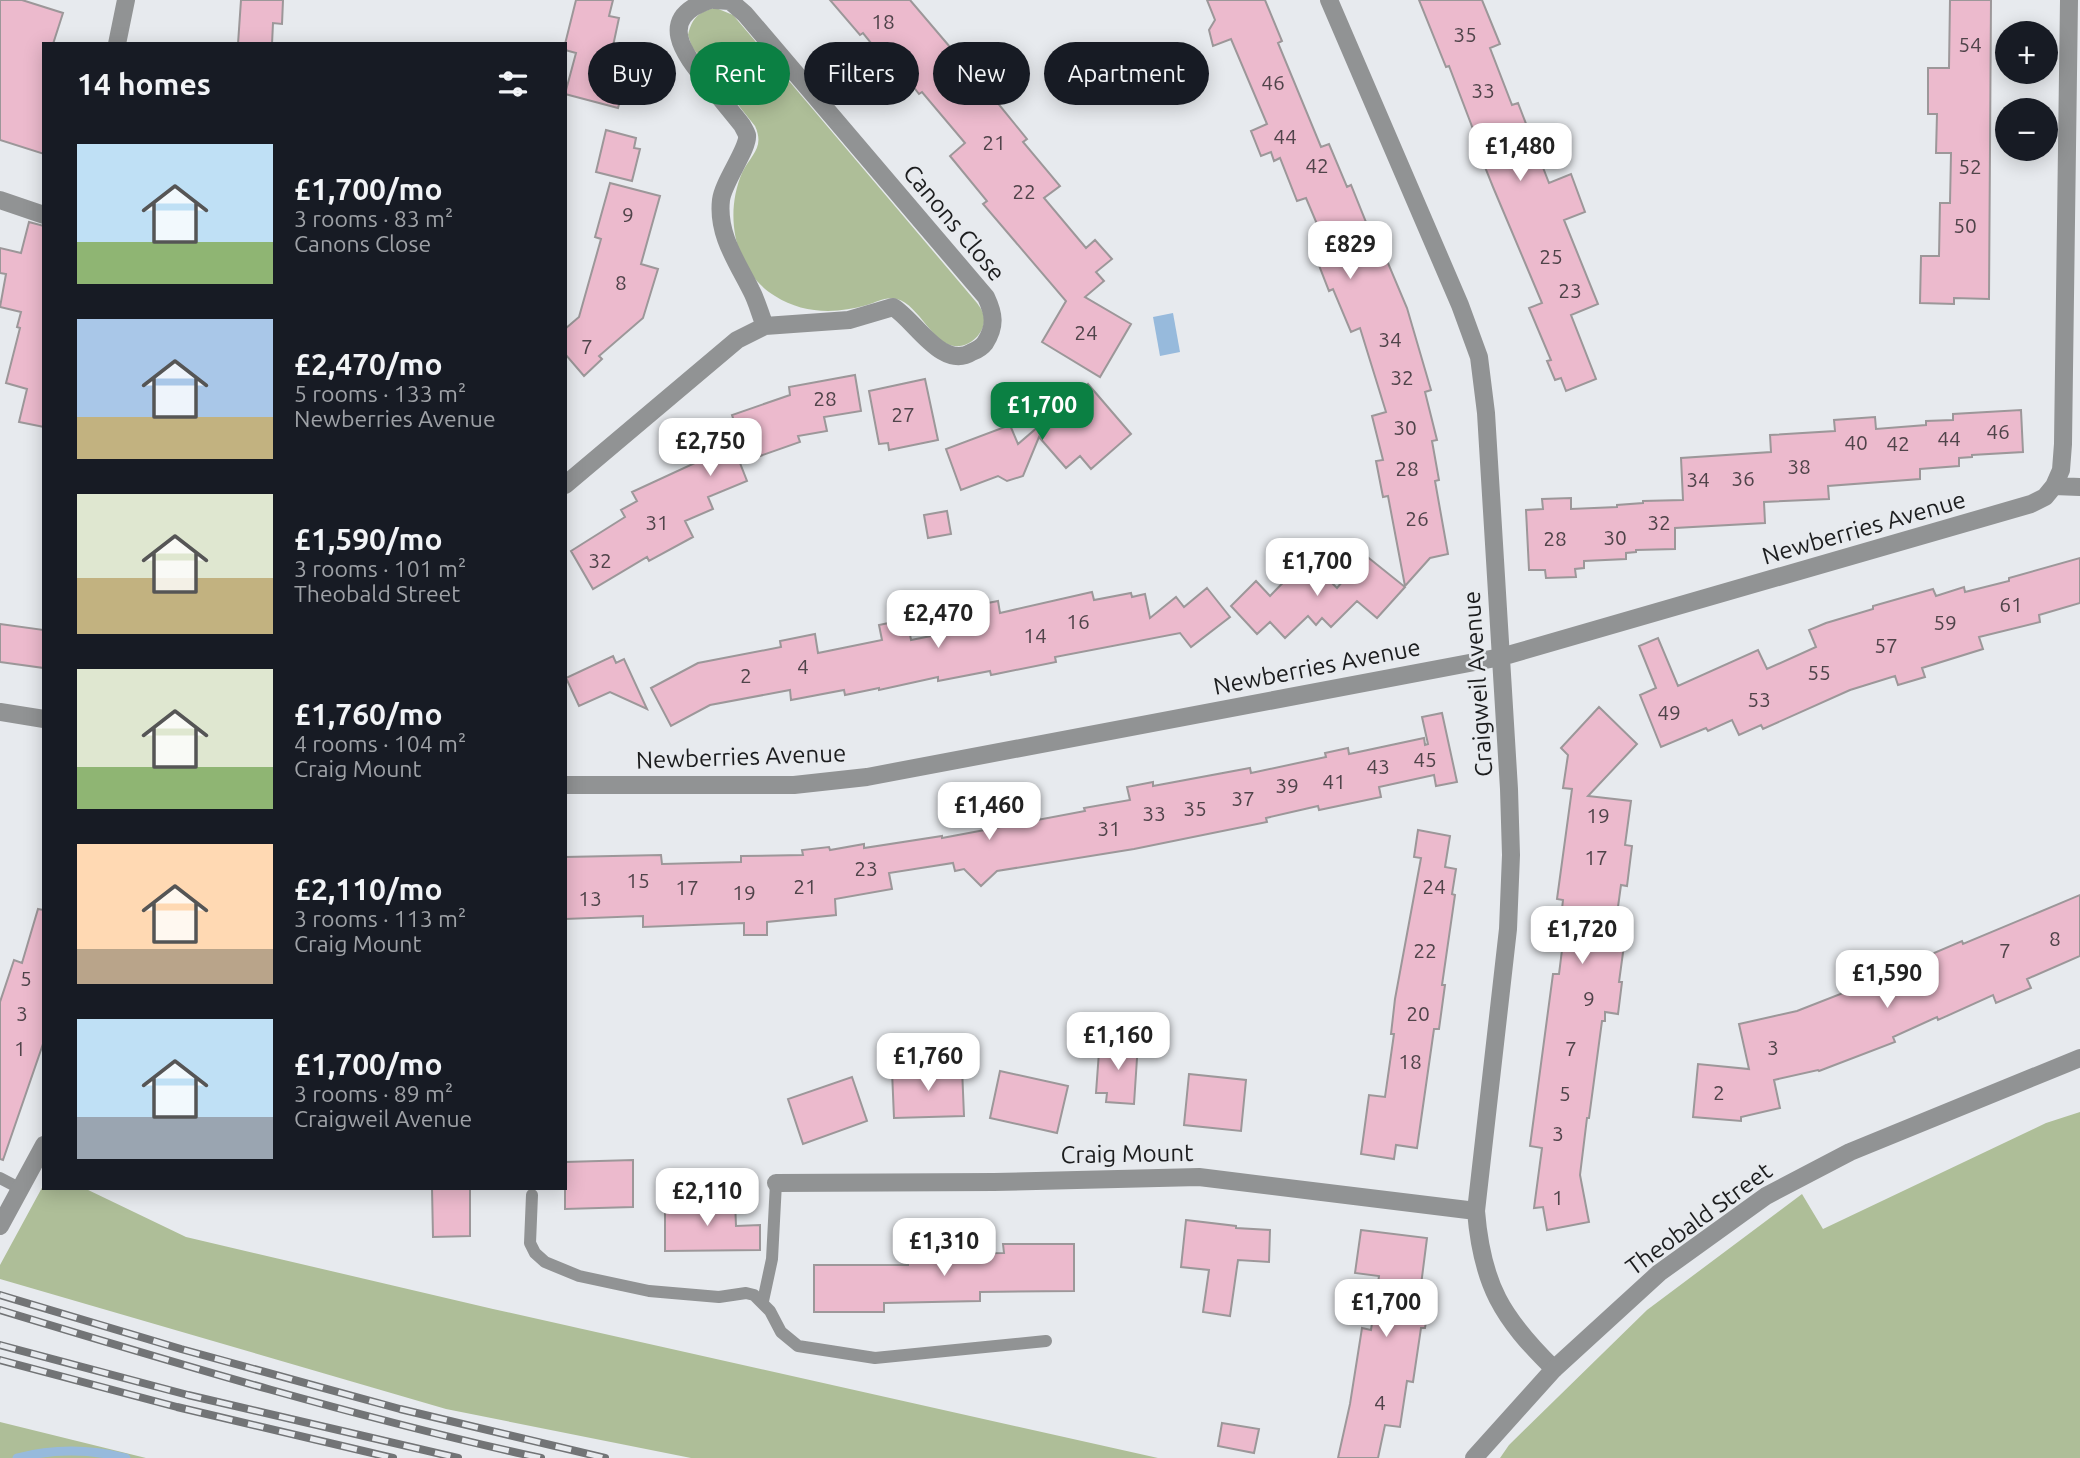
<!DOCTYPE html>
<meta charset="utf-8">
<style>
:root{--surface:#171b24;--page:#20242c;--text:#f1f3f6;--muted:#9ea1a6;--accent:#0b8043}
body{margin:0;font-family:Ubuntu,sans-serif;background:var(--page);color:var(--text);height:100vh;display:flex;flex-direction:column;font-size:26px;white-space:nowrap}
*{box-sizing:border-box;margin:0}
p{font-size:23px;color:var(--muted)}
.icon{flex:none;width:38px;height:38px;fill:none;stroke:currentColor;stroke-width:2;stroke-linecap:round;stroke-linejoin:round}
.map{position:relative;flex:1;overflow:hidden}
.side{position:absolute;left:42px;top:42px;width:525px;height:1148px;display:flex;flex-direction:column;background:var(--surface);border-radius:0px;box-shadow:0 4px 18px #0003}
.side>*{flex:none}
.hud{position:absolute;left:588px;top:42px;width:665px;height:63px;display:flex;gap:14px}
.tools{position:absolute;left:1995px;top:21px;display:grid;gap:14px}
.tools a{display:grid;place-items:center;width:63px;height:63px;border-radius:50%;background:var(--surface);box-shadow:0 4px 18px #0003;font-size:35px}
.price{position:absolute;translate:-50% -60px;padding:0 16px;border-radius:14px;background:#fff;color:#222;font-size:23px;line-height:46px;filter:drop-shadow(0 2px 4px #0008)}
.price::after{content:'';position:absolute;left:50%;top:42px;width:21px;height:16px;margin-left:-10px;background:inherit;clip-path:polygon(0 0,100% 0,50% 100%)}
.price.current{background:var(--accent);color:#fff}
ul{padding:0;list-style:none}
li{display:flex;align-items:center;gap:21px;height:175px;padding:0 35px}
li span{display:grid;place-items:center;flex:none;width:196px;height:140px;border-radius:0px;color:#555}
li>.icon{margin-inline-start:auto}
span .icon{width:84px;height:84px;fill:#fffc;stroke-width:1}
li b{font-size:30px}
h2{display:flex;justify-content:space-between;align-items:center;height:84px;padding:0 35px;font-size:30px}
.pill{padding:0 24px;border-radius:32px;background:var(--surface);box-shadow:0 4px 18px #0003;font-size:24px;line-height:63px}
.pill.current{background:var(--accent);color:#fff}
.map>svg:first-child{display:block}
</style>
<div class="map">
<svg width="2080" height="1458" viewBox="0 0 2080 1458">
<rect width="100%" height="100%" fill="#e7eaee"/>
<!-- green -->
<path fill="#aebe98" d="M716,8L733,15L977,303C983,311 986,317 983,327C980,334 976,339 969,343C937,360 923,306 897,299C886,296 877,302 867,305C836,314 803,314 775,296C734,271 724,215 742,173C751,154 765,148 755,126L692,47L688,35C692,18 699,11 716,8Z
M2080,1112V1458H1500L1509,1445L1647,1310L1802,1194L1823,1229L2046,1123Z
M44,1184V1188H84L186,1237L493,1309L1158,1458H691L446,1409L0,1279V1265Z
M0,1422L146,1458H0Z"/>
<!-- water -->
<path fill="#97badc" d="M1173,313L1180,352L1160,356L1153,317Z"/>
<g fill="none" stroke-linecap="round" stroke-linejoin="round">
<!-- stream -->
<path stroke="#97badc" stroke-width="9" d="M17,1458C52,1449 90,1449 126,1458"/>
</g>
<!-- building -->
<path fill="#ecbacd" stroke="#9c9799" stroke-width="2" d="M0,0H22L63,13L53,44H44V154L0,140Z
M241,0H283L282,24L273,23L272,44H238Z
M576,0H613L609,16L619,18L610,60L630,65L618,108L565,94L576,53L565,50V44Z
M830,0H910L967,67L973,62L1002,97L996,101L1027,139L1023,142L1060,186L1044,198L1086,248L1095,240L1112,259L1096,272L1104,281L1085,297L1131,324L1100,377L1042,342L1066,301L983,204L987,201L950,156L965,143L922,92L919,94L905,76L900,79L863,33L860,35Z
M1207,0H1265L1282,41L1278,43L1321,147L1329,144L1347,187L1351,185L1370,232L1374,230L1407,308L1431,390L1425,392L1437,440L1432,441L1439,480L1435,481L1448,554L1430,558L1405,586L1388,496L1383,497L1376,461L1383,460L1372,416L1386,412L1360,328L1351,332L1333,289L1329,291L1315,255L1328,250L1306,198L1297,201L1280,158L1274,161L1271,152L1261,156L1251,131L1267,124L1231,39L1213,46L1209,30L1215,20Z
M1419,0H1482L1500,44L1490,48L1512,105L1518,103L1549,183L1571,174L1585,212L1564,220L1598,304L1571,315L1596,379L1566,391L1561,378L1555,380L1547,361L1551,360L1529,308L1542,303L1493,187L1485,167L1487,166L1449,66L1446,67Z
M1950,0H1991L1989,299L1954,298V304L1920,303L1921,256H1939L1940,203H1950L1951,153H1936L1937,114H1928V68H1949Z
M606,130L636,138L634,148L640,149L632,181L596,172Z
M610,183L660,196L641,264L658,269L643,318L599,356L602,359L584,376L565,354V329L579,317L601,239L595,237Z
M29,222L44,226V427L19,422L27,389L6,383L20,328L17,327L21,312L0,307L6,274L0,273V248L21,253Z
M855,375L861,411L824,417L827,431L798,436L800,442L740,463L747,481L708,497L713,509L685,521L693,537L649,561L647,557L593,589L571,551L625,517L621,510L637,501L632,492L695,463L692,455L739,436L732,415L790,395L789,387Z
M925,379L938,440L889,450L888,443L879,444L869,391Z
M1088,384L1131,434L1091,469L1080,456L1066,468L1039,437L1023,476L1007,481L998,476L961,490L946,449L1010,425L1018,444Z
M2021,410L2023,452L1972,455V457L1959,458V466L1920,469V479L1828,486L1829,499L1764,502L1765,523L1675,528V549L1636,550V552L1626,553V559L1584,561V568L1575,569L1576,577L1546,578L1545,570H1529L1526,510L1543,509L1542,499L1571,498V509L1617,507V505L1643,503V501L1683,500L1681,458L1771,452L1770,435L1835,431L1834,420L1875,417L1876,429L1926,425V421L1953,420V414Z
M947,511L951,534L928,538L924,515Z
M1365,555L1405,587L1377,618L1357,601L1331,627L1322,618L1316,625L1308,616L1285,638L1270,622L1257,634L1231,606L1256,581L1270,596L1303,562L1318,578L1323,574L1337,588Z
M2080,558V603L2039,615L2040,622L1979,637L1983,649L1922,668L1925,677L1898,685L1895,676L1850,690L1763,729L1761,725L1739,735L1732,720L1708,731L1706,728L1661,747L1640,695L1656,688L1639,646L1658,638L1678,686L1758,650L1767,669L1816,647L1809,630L1826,623L1873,609V606L1933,589L1936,596L1964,587L1965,592L2009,581V578Z
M1207,588L1230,617L1191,647L1180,633L1055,657L1056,662L991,675L990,671L938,681V677L879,690V688L845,695L844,690L791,700L790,690L710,705L671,726L651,688L698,663L781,647L780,641L815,634L818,653L882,640L879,625L907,619L911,640L961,630L957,609L998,601L1000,613L1092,592L1094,600L1131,593L1132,597L1145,594L1150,618L1176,597L1184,607Z
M0,624L44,630V668L0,662Z
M613,656L616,663L624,659L647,709L610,692L579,706L566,678Z
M1599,707L1637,744L1588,796L1631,801L1625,845L1632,846L1627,886L1621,885L1614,936L1625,938L1619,982H1622L1618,1014L1605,1012V1021H1602L1589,1118H1587L1580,1175L1589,1222L1547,1230L1543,1207L1534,1208L1542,1148L1530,1146L1553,974H1559L1565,926H1560L1563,900L1557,899L1572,789L1563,788L1568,755L1561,748Z
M1442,713L1457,782L1436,786L1434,775L1379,787L1381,797L1319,810L1318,806L1266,818L1267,822L1134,849L997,871L981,886L964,869L955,871L953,863L889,873L892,889L835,899L836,915L767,922V935H744V923L643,927V916L565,919V857L661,855L662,864L741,862V856L803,855L802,850L829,847L830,850L864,844V848L942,836V838L1085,811L1084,808L1130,800L1127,787L1153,782V786L1250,768L1251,773L1326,757L1325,753L1348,748L1349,754L1424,738L1425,745L1428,744L1422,717Z
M1418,830L1450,836L1445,867L1456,869L1452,894L1455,895L1442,985H1445L1439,1029H1434L1417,1148L1396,1145L1394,1159L1361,1154L1369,1095L1385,1097L1394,1034H1391L1395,999L1421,858L1414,857Z
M2080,895V956L2027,979L2031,988L1996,1003L1993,995L1938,1020L1937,1017L1893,1037L1895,1042L1819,1071L1818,1070L1774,1080L1780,1108L1741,1117V1121L1693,1117L1698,1064L1749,1069L1739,1024L1797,1011L1848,991L1850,995L1915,966L1913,962L1962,941L1963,944Z
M38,909L44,910V1041L3,1160L0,1159V1002L14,960L22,963Z
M1106,1040L1138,1043L1134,1104L1106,1102L1107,1093H1096L1099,1052H1105Z
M962,1068L964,1116L894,1118L892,1071Z
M1000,1071L1068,1086L1057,1133L990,1118Z
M1189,1074L1246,1080L1241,1131L1184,1125Z
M852,1077L867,1121L803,1144L788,1099Z
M633,1160V1207L565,1209V1162Z
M432,1188H470V1236L433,1237Z
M665,1201H735L736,1226L760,1225V1250L665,1251Z
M1186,1220L1236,1226V1228L1270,1230L1269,1262L1238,1260L1230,1316L1203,1312L1209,1270L1181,1267Z
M1361,1230L1427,1238L1421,1285L1432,1287L1425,1328H1421L1413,1382L1407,1381L1400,1427L1385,1425L1378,1458H1338L1350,1404L1362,1328L1371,1330L1379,1276L1355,1273Z
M1003,1244H1074V1291L980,1292V1301L884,1303V1312H814V1265H908V1254L1004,1253Z
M1222,1423L1259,1429L1254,1453L1218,1446Z"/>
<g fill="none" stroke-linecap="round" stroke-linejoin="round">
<!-- service -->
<path stroke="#919394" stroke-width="12" d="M0,1178L21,1189
M532,1195L530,1243L535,1253L545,1262L579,1276L649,1291L719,1297L746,1293L754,1295L770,1311L781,1332L798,1346L875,1358L1046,1341
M763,1301L772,1259L776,1183"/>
<!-- minor -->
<path stroke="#919394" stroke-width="18" d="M710,0C656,18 683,53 708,83C719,97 731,111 742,125C744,129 746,132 747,135C749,148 723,182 721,200C717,234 737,262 751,290C757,301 760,314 765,326
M1329,0L1460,305L1479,357L1486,413L1509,789L1511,855L1508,929L1476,1211C1482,1285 1502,1318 1554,1369
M0,200L44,215
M565,485L737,340L765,326L849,320L893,307C915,320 942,371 972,352C977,350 982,347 985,343C996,326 994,314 986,297L745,14L730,1L714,0
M2054,486L2061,470L2063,444L2069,0
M0,712L44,719
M565,785H794L867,777L1501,657L2031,504L2045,497L2054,486L2080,487
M776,1183L994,1182L1199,1177L1476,1211"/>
<!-- tertiary -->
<path stroke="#919394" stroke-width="18" d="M117,44L126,0
M0,1226L44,1145
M1474,1458L1554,1369L1659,1273L1766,1196L1850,1152L2080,1058"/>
<defs>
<path id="rail" d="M0,1295L181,1349L400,1409L605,1458
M0,1310C179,1364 358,1418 541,1458
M0,1345L188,1395L458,1458
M0,1360L177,1407L393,1458"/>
</defs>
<!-- rail casing -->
<use href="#rail" stroke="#727476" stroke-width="8"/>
<!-- rail -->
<use href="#rail" stroke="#e7eaee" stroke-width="5" stroke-dasharray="16" stroke-linecap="butt"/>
</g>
<g text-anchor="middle" stroke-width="5" stroke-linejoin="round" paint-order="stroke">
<!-- number labels -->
<g font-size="21" fill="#50444a">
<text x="883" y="29">18</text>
<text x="1465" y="42">35</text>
<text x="1970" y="52">54</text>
<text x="1273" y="90">46</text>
<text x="1483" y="98">33</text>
<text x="1285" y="144">44</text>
<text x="994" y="150">21</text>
<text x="1317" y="173">42</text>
<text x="1970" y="174">52</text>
<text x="1024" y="199">22</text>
<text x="628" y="222">9</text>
<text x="1965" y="233">50</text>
<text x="1551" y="264">25</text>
<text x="621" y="290">8</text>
<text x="1570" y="298">23</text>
<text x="1086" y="340">24</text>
<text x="1390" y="347">34</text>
<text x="587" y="354">7</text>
<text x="1402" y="385">32</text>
<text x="825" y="406">28</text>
<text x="903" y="422">27</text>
<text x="1405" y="435">30</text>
<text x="1998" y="439">46</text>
<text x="1949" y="446">44</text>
<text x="1856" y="450">40</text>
<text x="1898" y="451">42</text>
<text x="1799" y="474">38</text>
<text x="1407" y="476">28</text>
<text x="1743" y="486">36</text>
<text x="1698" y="487">34</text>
<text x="1417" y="526">26</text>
<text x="657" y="530">31</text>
<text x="1659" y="530">32</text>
<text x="1615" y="545">30</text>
<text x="1555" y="546">28</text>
<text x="600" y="568">32</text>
<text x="2011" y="612">61</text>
<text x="1078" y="629">16</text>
<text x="1945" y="630">59</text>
<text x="1035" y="643">14</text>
<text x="1886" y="653">57</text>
<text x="803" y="674">4</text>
<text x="1819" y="680">55</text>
<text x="746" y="683">2</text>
<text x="1759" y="707">53</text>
<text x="1669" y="720">49</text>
<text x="1425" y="767">45</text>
<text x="1378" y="774">43</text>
<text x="1334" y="789">41</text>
<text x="1287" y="793">39</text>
<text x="1243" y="806">37</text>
<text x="1195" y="816">35</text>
<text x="1154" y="821">33</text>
<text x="1598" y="823">19</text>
<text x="1109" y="836">31</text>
<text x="1596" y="865">17</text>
<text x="866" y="876">23</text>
<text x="638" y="888">15</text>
<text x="805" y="894">21</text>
<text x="1434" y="894">24</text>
<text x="687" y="895">17</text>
<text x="744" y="900">19</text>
<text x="590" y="906">13</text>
<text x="2055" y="946">8</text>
<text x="1425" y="958">22</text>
<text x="2005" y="958">7</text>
<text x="26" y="986">5</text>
<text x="1589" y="1006">9</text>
<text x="22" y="1021">3</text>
<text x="1418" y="1021">20</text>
<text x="1773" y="1055">3</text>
<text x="20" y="1056">1</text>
<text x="1571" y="1056">7</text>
<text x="1410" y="1069">18</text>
<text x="1719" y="1100">2</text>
<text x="1565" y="1101">5</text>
<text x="1558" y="1141">3</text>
<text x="1558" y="1205">1</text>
<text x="1380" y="1410">4</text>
</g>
<!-- street labels -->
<g font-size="24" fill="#1c1d1e" stroke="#e7eaee">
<text transform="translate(954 223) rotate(50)" y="8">Canons Close</text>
<text transform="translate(1864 528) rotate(-16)" y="8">Newberries Avenue</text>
<text transform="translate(1317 667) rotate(-11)" y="8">Newberries Avenue</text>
<text transform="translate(1478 684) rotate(-94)" y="8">Craigweil Avenue</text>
<text transform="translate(741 757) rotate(-2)" y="8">Newberries Avenue</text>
<text transform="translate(1127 1154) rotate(-1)" y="8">Craig Mount</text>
<text transform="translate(1699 1219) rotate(-36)" y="8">Theobald Street</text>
</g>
</g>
</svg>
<div class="tools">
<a>+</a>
<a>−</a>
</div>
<b class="price" style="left:1520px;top:183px">£1,480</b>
<b class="price" style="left:1350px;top:281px">£829</b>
<b class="price current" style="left:1042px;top:442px">£1,700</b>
<b class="price" style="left:710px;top:478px">£2,750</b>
<b class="price" style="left:1317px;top:598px">£1,700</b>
<b class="price" style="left:938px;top:650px">£2,470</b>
<b class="price" style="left:989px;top:842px">£1,460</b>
<b class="price" style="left:1582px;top:966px">£1,720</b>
<b class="price" style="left:1887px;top:1010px">£1,590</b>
<b class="price" style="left:1118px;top:1072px">£1,160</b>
<b class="price" style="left:928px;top:1093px">£1,760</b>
<b class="price" style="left:707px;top:1228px">£2,110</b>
<b class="price" style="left:944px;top:1278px">£1,310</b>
<b class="price" style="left:1386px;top:1339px">£1,700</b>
<div class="hud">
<a class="pill">Buy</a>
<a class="pill current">Rent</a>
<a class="pill">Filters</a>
<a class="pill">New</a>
<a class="pill">Apartment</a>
</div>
<section class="side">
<h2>14 homes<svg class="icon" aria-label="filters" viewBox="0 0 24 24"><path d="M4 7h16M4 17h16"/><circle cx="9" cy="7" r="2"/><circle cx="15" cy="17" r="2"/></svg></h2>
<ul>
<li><span style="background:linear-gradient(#bfe0f5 70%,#8fb573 0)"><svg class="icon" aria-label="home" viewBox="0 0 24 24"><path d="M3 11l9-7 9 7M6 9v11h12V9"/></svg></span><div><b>£1,700/mo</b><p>3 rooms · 83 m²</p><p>Canons Close</p></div></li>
<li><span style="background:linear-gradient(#a9c7e8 70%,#c2b280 0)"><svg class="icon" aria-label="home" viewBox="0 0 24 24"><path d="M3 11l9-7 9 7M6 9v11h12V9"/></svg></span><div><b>£2,470/mo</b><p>5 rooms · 133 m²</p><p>Newberries Avenue</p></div></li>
<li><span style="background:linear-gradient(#dfe7d0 60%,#c2b280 0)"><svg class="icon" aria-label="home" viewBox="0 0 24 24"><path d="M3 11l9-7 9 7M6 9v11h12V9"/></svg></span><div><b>£1,590/mo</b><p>3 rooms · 101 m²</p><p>Theobald Street</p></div></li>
<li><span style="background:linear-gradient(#dfe7d0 70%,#8fb573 0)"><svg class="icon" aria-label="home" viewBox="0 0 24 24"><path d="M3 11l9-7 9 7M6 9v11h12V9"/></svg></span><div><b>£1,760/mo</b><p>4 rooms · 104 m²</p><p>Craig Mount</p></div></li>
<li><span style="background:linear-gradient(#ffd9b3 75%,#b9a48a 0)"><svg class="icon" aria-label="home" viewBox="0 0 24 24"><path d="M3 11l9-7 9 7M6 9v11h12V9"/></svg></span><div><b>£2,110/mo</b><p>3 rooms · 113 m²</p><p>Craig Mount</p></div></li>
<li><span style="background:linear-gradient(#bfe0f5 70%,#9aa5b1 0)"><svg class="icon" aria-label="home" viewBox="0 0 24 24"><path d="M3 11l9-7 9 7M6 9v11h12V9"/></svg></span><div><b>£1,700/mo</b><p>3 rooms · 89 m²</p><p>Craigweil Avenue</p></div></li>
</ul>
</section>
</div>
